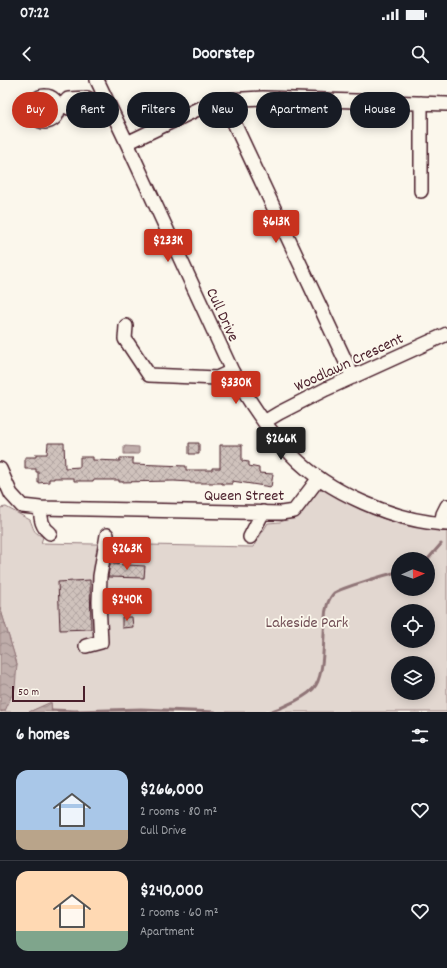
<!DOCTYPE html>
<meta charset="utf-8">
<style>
:root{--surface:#171b24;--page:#242831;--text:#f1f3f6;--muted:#9ea1a6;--line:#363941;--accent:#c8321e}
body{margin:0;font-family:Dekko,sans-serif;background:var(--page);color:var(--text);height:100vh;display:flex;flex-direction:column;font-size:15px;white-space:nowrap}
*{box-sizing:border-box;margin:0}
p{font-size:13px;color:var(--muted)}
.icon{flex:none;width:22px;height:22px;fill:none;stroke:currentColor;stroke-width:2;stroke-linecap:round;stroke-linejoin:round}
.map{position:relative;height:632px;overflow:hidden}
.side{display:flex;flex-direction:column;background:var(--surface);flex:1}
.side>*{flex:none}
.top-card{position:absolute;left:12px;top:12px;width:423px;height:36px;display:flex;gap:8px}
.needle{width:26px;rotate:88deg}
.buttons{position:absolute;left:391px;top:472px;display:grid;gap:8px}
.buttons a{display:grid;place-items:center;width:44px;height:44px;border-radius:50%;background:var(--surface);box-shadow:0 2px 10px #0003;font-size:20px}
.scale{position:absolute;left:12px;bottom:10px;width:73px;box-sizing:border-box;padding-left:4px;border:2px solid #4a1f2b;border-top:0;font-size:11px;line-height:14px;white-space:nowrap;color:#4a1f2b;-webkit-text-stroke:3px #fbf7ec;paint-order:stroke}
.price{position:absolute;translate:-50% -34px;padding:0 9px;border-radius:4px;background:var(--accent);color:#fff;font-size:13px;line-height:26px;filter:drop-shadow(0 1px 2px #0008)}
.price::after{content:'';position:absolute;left:50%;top:24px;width:12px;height:9px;margin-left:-6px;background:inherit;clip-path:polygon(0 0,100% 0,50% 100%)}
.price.on{background:#222;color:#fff}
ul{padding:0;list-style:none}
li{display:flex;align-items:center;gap:12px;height:100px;padding:0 16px}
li+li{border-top:1px solid var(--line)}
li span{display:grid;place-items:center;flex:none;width:112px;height:80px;border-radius:12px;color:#555}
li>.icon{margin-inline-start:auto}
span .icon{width:48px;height:48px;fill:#fffc;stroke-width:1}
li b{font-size:17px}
h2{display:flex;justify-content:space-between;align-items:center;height:48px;padding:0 16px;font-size:17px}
.chip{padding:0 14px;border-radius:18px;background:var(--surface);box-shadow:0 2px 10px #0003;font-size:14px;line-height:36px}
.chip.on{background:var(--accent);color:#fff}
.status{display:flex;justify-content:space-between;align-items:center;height:28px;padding:0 20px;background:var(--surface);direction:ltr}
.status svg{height:11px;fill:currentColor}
header{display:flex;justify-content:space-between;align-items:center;height:52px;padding:0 16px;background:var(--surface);font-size:18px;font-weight:700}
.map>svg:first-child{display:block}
</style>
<div class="status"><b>07:22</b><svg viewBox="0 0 49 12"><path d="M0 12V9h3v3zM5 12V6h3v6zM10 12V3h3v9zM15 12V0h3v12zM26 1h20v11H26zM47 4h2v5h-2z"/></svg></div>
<header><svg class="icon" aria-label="back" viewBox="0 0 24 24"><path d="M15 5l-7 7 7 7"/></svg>Doorstep<svg class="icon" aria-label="search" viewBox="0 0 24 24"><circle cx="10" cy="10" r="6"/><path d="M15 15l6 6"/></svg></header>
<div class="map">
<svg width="447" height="632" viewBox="0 0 447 632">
<defs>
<pattern id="water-waves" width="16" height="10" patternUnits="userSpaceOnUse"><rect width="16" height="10" fill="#bfadaa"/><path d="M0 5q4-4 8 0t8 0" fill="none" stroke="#9d8c8b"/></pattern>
<pattern id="building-cross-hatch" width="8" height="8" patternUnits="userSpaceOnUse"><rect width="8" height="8" fill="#cfc2bc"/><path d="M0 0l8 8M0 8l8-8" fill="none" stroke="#b3a6a2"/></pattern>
</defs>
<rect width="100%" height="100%" fill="#fbf7ec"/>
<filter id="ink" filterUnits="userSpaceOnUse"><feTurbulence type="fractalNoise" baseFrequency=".025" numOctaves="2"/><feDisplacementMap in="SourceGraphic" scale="8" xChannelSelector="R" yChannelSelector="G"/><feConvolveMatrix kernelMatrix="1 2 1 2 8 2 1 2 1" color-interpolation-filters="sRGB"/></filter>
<g filter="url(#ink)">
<!-- green -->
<path fill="#e2d7d0" stroke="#967b7e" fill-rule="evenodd" d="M320,409H325C348,423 374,437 401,444C416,447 431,448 447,450V632H52L51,623L29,632H0L5,630L17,584L0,527V428L6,427L30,440C34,448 32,452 42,456L43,457L41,463L253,467L268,443L280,442L292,438L316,412ZM398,479H428V509H398ZM398,531H428V561H398ZM398,583H428V613H398Z"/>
<!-- water -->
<path fill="url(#water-waves)" stroke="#907477" d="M124,366L139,367V374H124Z
M0,527L17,584L15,608L5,631H0Z
M51,622L52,632H29Z"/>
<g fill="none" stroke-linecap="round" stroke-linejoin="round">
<!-- stream -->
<path stroke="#907477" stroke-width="3" d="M428,479L441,464
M52,630L75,631L141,629L215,632
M269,632C282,628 310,616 316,605C325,590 323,556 325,538C325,530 328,519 334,513C341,508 388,494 398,492"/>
</g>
<!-- building -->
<path fill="url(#building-cross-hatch)" stroke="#4a1f2b" d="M48,363H64L65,388L80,387V377H93V380L120,381V378H133V384L186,386V390H212V388H220V365H242V381L249,382V386L259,388V393L273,394L271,407L232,401V404H222V403H190V402L174,401L119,402V400H93V401H74V398H54V399H49V402L38,403V392H36V389H25V377H36V374H47Z
M189,363H199V374H189Z
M110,484L145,486L144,498L108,497Z
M90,500L91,549L60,550L58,502Z
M122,537H132L133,547L122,548Z"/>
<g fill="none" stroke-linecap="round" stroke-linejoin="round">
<defs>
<path id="minor" d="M97,0L127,63L232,291C250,323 267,349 292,375C327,412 396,442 447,444
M32 29a13 13 0 1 1 26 0a13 13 0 1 1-26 0Z
M226,20L235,45L353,297
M63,25L69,28H91L97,23L106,20
M58,26L63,25L68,19L87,18L97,23
M127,63L198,29L216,22L226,20L263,18L447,24
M421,111V23
M126,246L125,259L149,295L217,298L232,291
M264,342L279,333L326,309L447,254
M0,389L11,414L22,426L40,428L281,433L294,431L319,398
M40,428C41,439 41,446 50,453
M441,444L443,434L447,426
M250,457L263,432
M86,566L101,562L99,522L100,496L107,455"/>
</defs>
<!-- minor casing -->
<use href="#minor" stroke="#4a1f2b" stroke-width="16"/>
<!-- minor -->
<use href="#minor" stroke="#fbf7ec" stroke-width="13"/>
</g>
</g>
<g text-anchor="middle" stroke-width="3.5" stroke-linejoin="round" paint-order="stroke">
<!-- street labels -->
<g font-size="16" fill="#4a1f2b" stroke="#fbf7ec">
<text transform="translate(224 234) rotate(65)" y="6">Cull Drive</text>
<text transform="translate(348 281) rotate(-25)" y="6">Woodlawn Crescent</text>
<text x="244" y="420">Queen Street</text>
</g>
<!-- park labels -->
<g font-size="16" fill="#704d54" stroke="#fbf7ec">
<text x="307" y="547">Lakeside Park</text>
</g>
</g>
</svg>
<div class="buttons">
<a><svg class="needle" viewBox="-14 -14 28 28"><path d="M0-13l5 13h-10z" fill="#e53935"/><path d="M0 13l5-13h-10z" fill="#9ea1a6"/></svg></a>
<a><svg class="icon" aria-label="locate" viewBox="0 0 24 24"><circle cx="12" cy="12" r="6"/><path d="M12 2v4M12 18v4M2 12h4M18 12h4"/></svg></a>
<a><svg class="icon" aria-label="layers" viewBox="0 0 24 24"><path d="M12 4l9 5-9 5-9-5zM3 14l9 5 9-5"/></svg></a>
</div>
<div class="scale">50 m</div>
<b class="price" style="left:276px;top:164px">$613K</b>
<b class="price" style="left:168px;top:183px">$233K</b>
<b class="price" style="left:236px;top:325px">$330K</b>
<b class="price on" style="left:281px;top:381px">$266K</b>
<b class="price" style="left:127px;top:491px">$263K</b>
<b class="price" style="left:127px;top:542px">$240K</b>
<div class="top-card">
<a class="chip on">Buy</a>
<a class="chip">Rent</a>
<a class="chip">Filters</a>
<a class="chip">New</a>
<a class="chip">Apartment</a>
<a class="chip">House</a>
</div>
</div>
<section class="side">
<h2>6 homes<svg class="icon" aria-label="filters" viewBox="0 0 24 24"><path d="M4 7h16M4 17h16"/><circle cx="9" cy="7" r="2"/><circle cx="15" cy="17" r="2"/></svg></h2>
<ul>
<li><span style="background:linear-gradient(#a9c7e8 75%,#b9a48a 0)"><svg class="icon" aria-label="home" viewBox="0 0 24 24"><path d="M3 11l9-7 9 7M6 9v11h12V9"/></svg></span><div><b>$266,000</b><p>2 rooms · 80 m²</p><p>Cull Drive</p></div><svg class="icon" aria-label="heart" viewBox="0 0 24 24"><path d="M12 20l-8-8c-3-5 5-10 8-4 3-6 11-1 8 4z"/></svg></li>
<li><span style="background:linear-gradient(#ffd9b3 75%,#7fa58c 0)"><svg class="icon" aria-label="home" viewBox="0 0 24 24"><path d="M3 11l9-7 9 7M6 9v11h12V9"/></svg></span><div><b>$240,000</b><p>2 rooms · 60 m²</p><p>Apartment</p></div><svg class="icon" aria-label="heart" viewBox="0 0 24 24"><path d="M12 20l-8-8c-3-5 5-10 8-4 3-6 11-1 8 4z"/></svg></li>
</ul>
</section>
